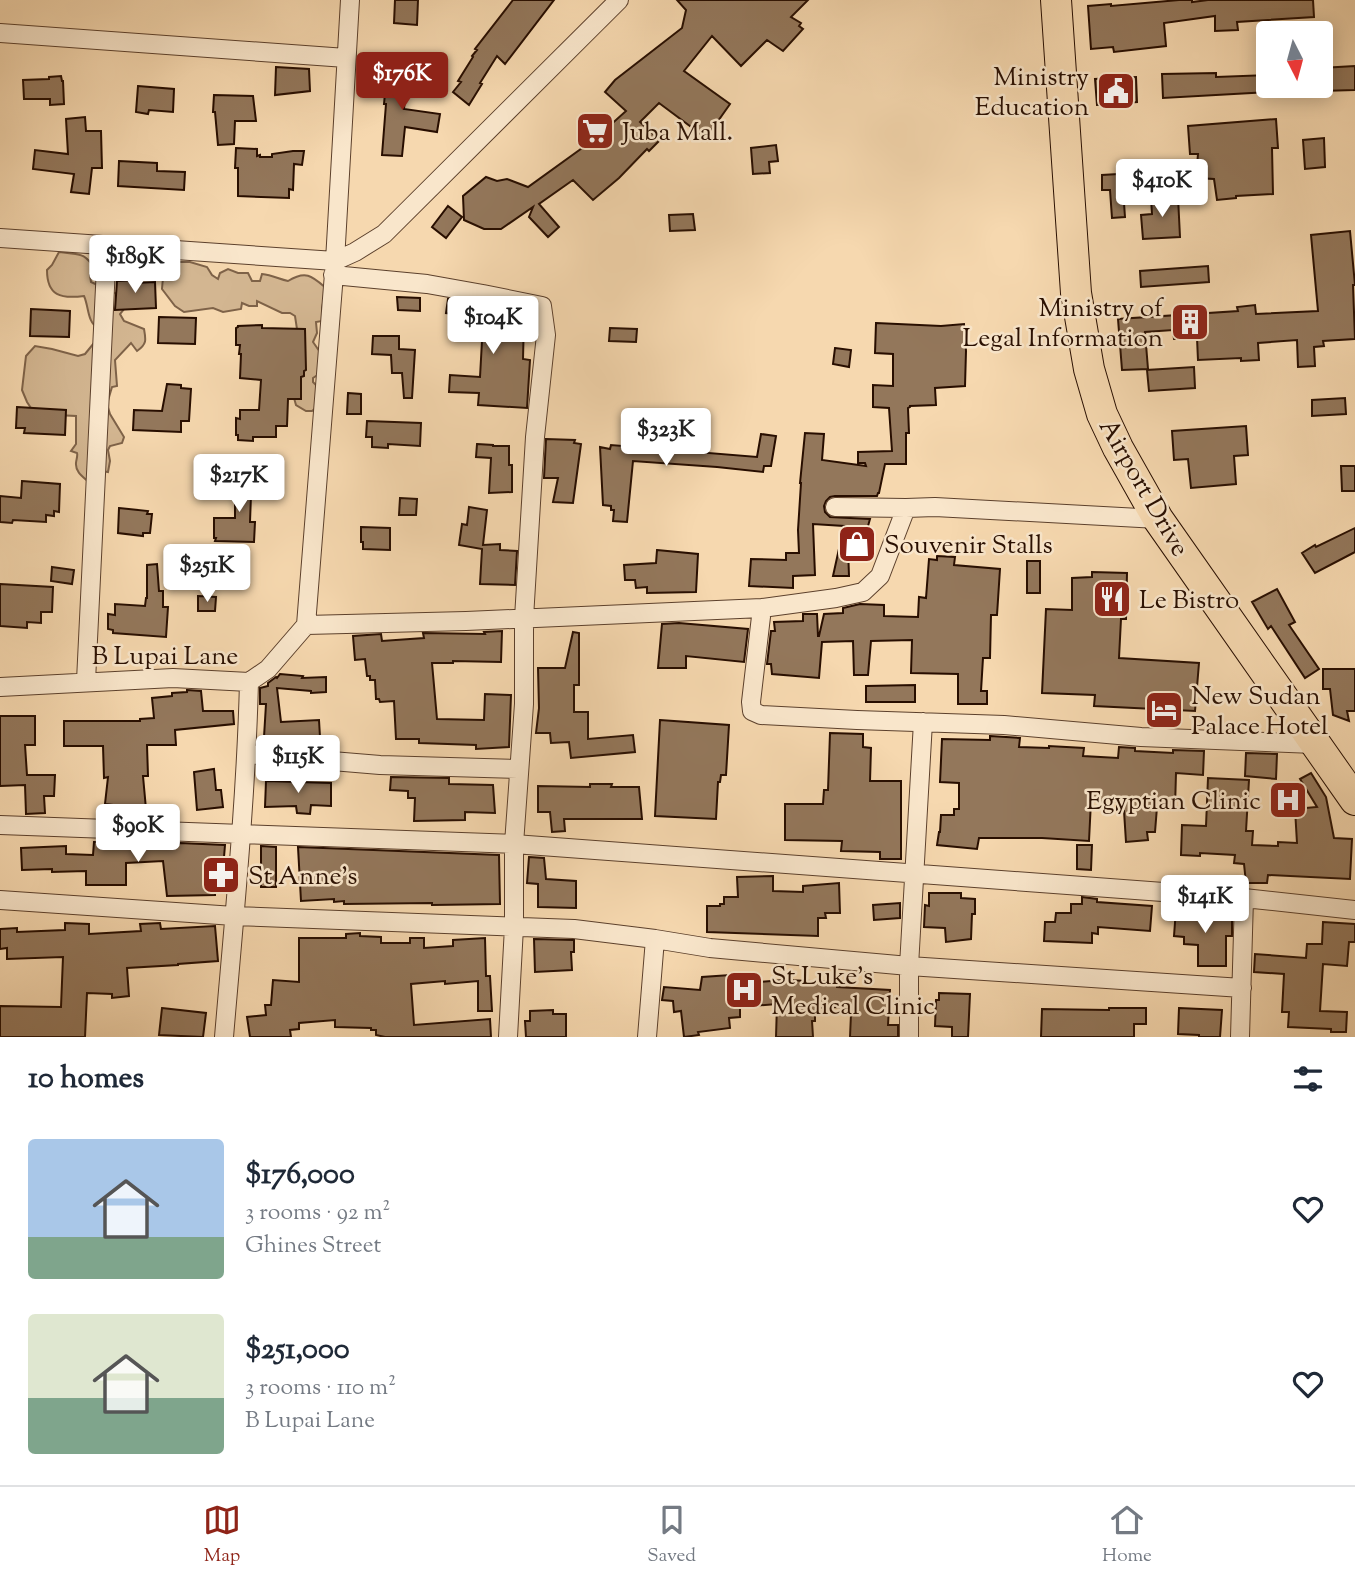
<!DOCTYPE html>
<meta charset="utf-8">
<style>
:root{--surface:#fff;--page:#f6f6f7;--text:#1f2937;--muted:#747a83;--line:#e0e1e3;--accent:#8f2418}
body{margin:0;font-family:"Sorts Mill Goudy",serif;background:var(--page);color:var(--text);height:100vh;display:flex;flex-direction:column;font-size:26px;white-space:nowrap}
*{box-sizing:border-box;margin:0}
p{font-size:23px;color:var(--muted)}
.icon{flex:none;width:38px;height:38px;fill:none;stroke:currentColor;stroke-width:2;stroke-linecap:round;stroke-linejoin:round}
.map{position:relative;height:1037px;overflow:hidden}
.details{display:flex;flex-direction:column;background:var(--surface);flex:1}
.details>*{flex:none}
.needle{width:46px;rotate:174deg}
.tools{position:absolute;left:1256px;top:21px;display:grid;gap:14px}
.tools a{display:grid;place-items:center;width:77px;height:77px;border-radius:7px;background:var(--surface);box-shadow:0 4px 18px #0003;font-size:35px}
.price{position:absolute;translate:-50% -60px;padding:0 16px;border-radius:7px;background:#fff;color:#222;font-size:23px;line-height:46px;filter:drop-shadow(0 2px 4px #0008)}
.price::after{content:'';position:absolute;left:50%;top:42px;width:21px;height:16px;margin-left:-10px;background:inherit;clip-path:polygon(0 0,100% 0,50% 100%)}
.price.selected{background:var(--accent);color:#fff}
ul{padding:0;list-style:none}
li{display:flex;align-items:center;gap:21px;height:175px;padding:0 28px}
li span{display:grid;place-items:center;flex:none;width:196px;height:140px;border-radius:7px;color:#555}
li>.icon{margin-inline-start:auto}
span .icon{width:84px;height:84px;fill:#fffc;stroke-width:1}
li b{font-size:30px}
h2{display:flex;justify-content:space-between;align-items:center;height:84px;padding:0 28px;font-size:30px}
.tab-bar{display:flex;justify-content:space-around;align-items:center;height:98px;border-top:2px solid var(--line);background:var(--surface);font-size:19px;color:var(--muted)}
.tab-bar a{display:grid;justify-items:center;gap:4px}
.tab-bar .selected{color:var(--accent)}
.map>svg:first-child{display:block}
</style>
<div class="map">
<svg width="1355" height="1037" viewBox="0 0 1355 1037">
<rect width="100%" height="100%" fill="#f6d8af"/>
<filter id="stains"><feTurbulence type="fractalNoise" baseFrequency=".00286" numOctaves="4"/><feColorMatrix values="0 0 0 0 .2 0 0 0 0 .09 0 0 0 0 .02 0 0 0 .5 -.17"/></filter>
<radialGradient id="worn" r=".72"><stop offset=".6" stop-color="#630" stop-opacity="0"/><stop offset="1" stop-color="#630" stop-opacity=".3"/></radialGradient>
<!-- green -->
<path fill="#d3b691" stroke="#7e6248" stroke-width="2" d="M59,252C81,255 83,251 97,271L90,275L91,282L117,294L125,308L120,314L124,321L144,329C146,340 147,344 137,351L131,343L115,360L117,386L112,387L107,404L110,414L124,437L122,443L110,446L108,450L110,461L108,472L102,471L91,484C85,478 75,473 76,463C76,460 78,456 77,453L71,451L76,444V416L35,414L27,402L22,390L26,356L35,346L52,349L78,356L85,354L94,343L98,328C87,322 89,307 84,296C61,299 47,296 47,270L52,265Z
M178,262H190L207,267L212,275L218,279L220,273L228,269L238,273H248L252,281H260L262,274C272,275 279,279 288,281C306,270 312,276 326,288L322,308V321L316,322L317,333L313,342L322,355L319,374L313,378V382L321,390L317,407L312,411H306L296,405L294,398L297,329L295,316L290,313H282L257,301V306H249L242,303L241,309L223,312L213,308L184,312L175,306L162,289C163,274 163,269 178,262Z"/>
<!-- building -->
<path fill="#93775b" stroke="#280e00" stroke-width="2" d="M395,0H418L417,25L394,23Z
M513,0H554L505,64L497,56L480,83L482,84L469,105L453,92L461,82L458,81L473,57L472,56L477,50L475,49Z
M677,0H808L791,17L801,23L799,26L803,29L783,51L767,40L741,66L712,36L684,71L730,104L706,138L659,103L640,122L660,140L649,151L647,149L619,178L593,200L573,180L539,204L559,227L548,237L529,217L533,207L501,229H484L464,220L463,196L486,177L497,181L507,179L528,187L596,138L626,111L605,92L615,80L682,28L686,10Z
M1179,0H1192V2L1208,0H1313L1314,17L1237,22L1238,30L1215,31V16L1164,23L1166,46L1114,52L1113,47L1091,49L1088,6L1111,4V6Z
M388,62L409,64L404,109L440,114L437,132L405,127L402,156L382,155L386,104H384Z
M1355,66V90L1321,91V68Z
M276,67L309,69L310,91L275,95Z
M1216,73V77L1269,75V92L1163,98L1162,74Z
M61,76L62,81H63L64,104L50,105V99H24L23,80L49,79V77Z
M1136,77L1137,102L1097,105L1095,79Z
M138,86L174,89L173,112L149,110L148,114L136,112Z
M214,95L253,96L256,121H235L234,144L218,145L215,112H213Z
M85,117L86,131H101L102,168H92L89,194L71,192L74,174L33,169L35,150L68,154L66,119Z
M1276,119L1278,148H1272L1273,194L1236,196V198L1217,200L1214,179L1196,178L1198,154H1190L1188,126Z
M1324,138L1325,167L1305,169L1303,140Z
M776,145L778,161L769,162L770,173L753,174L751,148Z
M236,148L257,149V156L260,155V157H272V154L293,151H304L302,165L294,164L293,190L289,189V198L238,196V168H235Z
M119,161L157,163V171L185,172L184,190L118,186Z
M1153,172L1154,187L1123,189L1125,217L1112,218L1110,190H1102V175Z
M1178,197L1180,237L1143,239L1141,215L1152,214L1151,198Z
M448,206L462,217L446,238L432,227Z
M693,214L695,230L670,231L669,215Z
M1350,231L1355,285H1353L1355,339L1323,341L1324,346L1314,347L1315,366L1298,367L1297,340L1258,343L1259,360L1241,361V358L1198,360L1197,338L1174,339L1173,330L1145,332L1148,369L1122,370L1118,319L1238,311L1237,307L1255,305L1256,314L1318,311L1311,235Z
M1208,266L1209,282L1141,287L1140,271Z
M136,280V283L155,282L156,308L115,310L117,281Z
M397,297L420,298V311L398,310Z
M448,299L483,306L482,309L512,318H524L523,359L530,360L527,408L478,405L479,393L449,392L450,375L480,377L482,341L472,340V337L453,336L455,314L446,313Z
M31,309L70,311L69,337L30,336Z
M159,317L196,318L195,344L158,343Z
M876,323L941,326L964,324L966,351L965,386L935,388L936,405L910,406V407L908,408L909,433H906V464H885L879,493H878L877,496H835L830,497L826,501L824,506L825,512L830,517L870,519L861,551L848,547L849,576H833L844,526L813,524L815,575L793,576V588L749,586L751,559L786,560V553H799L798,530L801,483H800L805,433L824,434L822,460L866,466L865,463H858V452L892,451L889,408L873,407V385L893,386V354L875,353Z
M262,325V328L305,329L306,370L304,371V376L301,377V399H288L287,426H276V437H253V441L238,440V435H236V418L240,419V410H259L261,380L240,378L241,354H239L240,345H236V328L238,327V326Z
M610,328L637,329L636,342L609,341Z
M373,336H399V349L415,350L412,398H404L402,373H392L391,355L372,354Z
M835,348L851,350L849,367L833,364Z
M1194,367L1195,388L1149,391L1147,370Z
M167,384L181,385V388L191,389L189,421H181V432L133,430L134,410L162,411Z
M348,393L361,394V414H347Z
M1345,398L1346,414L1312,416V400Z
M17,407L66,410L65,435L24,433L25,428H16Z
M367,421L421,423L420,446L388,444V448L372,447V437H366Z
M1246,426L1248,455L1234,456L1236,484L1191,488L1188,459L1174,460L1172,431Z
M761,434L776,436L771,466H764L763,472L717,467L633,461L627,522L613,521L614,510H611V506L603,505L600,447L610,449L611,445L757,457Z
M546,439L575,440L574,443L581,444L573,503L553,502L558,478H544Z
M477,444L493,445V446H509V465H512V492L489,493L491,458L476,457Z
M1341,466H1355V491H1342Z
M258,477V495H251L250,522H255L254,542L215,541L216,538H214V518H235V478Z
M22,481L60,484L59,512L54,511V516L46,515V522L13,520L12,523L0,522V496L21,498Z
M400,498L417,499L416,515H399Z
M469,507L487,510L483,545L500,544V550L517,551L515,585L480,584L482,549L459,545L462,524L467,525Z
M119,508L148,511L147,514H152L150,533H143V536L118,533Z
M361,527L390,528V550L363,549V542H361Z
M1355,528V552L1315,573L1302,553L1315,545L1316,547Z
M657,550L698,554L696,592L647,593V587L636,588L635,580H625L624,565L656,563Z
M937,556L955,557L954,565L1000,569L997,615H991L990,658H983L981,691H987V704H958V674L911,673L912,640L871,641L868,675H854L853,641L822,642L819,678L772,674L771,664H767L771,631H775L774,622L803,621V614H817L818,636H819L824,614L843,613V608L860,604L884,605V616L918,617L919,597L926,598L929,559L937,560Z
M1027,561H1040V593H1027Z
M157,564L159,591H163V607H168L166,637L113,633V630L108,629V614L115,615V604L145,606L146,598H147V565Z
M52,567L74,570L72,584L51,581Z
M1092,572L1127,573L1126,619H1121L1119,658L1199,663L1195,711L1094,706L1095,695L1042,693L1046,609L1072,610V578L1092,577Z
M0,584L53,587L52,612H41V623L27,622V628L0,626Z
M1277,589L1295,622L1289,625L1319,669L1305,678L1271,626L1268,629L1252,602Z
M198,596L216,597L215,611H198Z
M679,623L748,629L744,662L686,656V668H658L662,624Z
M502,631L501,662L453,661V663H432L437,719L484,720L485,694L511,695L509,747L476,749V745L419,743V739H396L394,701L380,702L379,699H376L375,680H370V676H367L365,659L355,660L353,636L381,634L382,641L424,638L423,633L485,634L484,632Z
M573,632L579,633V685H574V712H588V739L633,735L635,752L571,758L569,742L551,743L550,733H536L539,708L538,668H565Z
M1323,669H1355V711H1347L1349,721L1333,715L1330,689H1323Z
M280,674L303,676L302,678L326,677V692L311,693V691L277,688L281,722L319,720L320,737H303V740L264,737L266,704H260V688L268,686V683L276,677L277,678Z
M915,685V702H866V686Z
M187,690L201,691L203,711H233L234,724L175,730L176,745H147L148,776H143L146,809L130,810L129,807L105,804L108,777L104,778L103,746H64V721H140V719L154,718L152,698L172,696V693L187,692Z
M0,716H35V745H25L27,775H55L54,796H44L45,813L26,814L25,785L0,786Z
M660,720L729,725L726,775H721L720,782H718L716,819L655,816Z
M830,733L863,734V747L871,748L870,781H901V859H880V852L841,851L842,841L785,840V804H823L824,790H828Z
M990,736L1020,738L1019,747L1049,748V746L1084,748L1083,756L1118,758L1119,747L1135,748V751L1173,753V750L1204,751L1203,775L1176,773L1175,808L1157,807L1155,832H1147L1148,840L1126,842L1124,811L1117,810V802L1091,801L1089,841L1042,838H979L977,849L937,845L939,832H940L941,815H954V809H959V783L940,782L942,739L990,740Z
M1246,753L1277,754L1276,779L1245,776Z
M214,769L216,790H221L223,807L197,810L194,772Z
M1311,773L1326,797L1334,838L1352,839L1350,879L1268,875L1267,883H1246L1244,864L1234,863L1235,855L1200,853V856L1181,855L1182,825L1206,826L1208,778L1249,780L1246,831H1253L1252,845L1278,846V842L1297,843L1295,809L1317,807L1300,779Z
M391,777L449,778V784L493,785L495,813L465,812V820L414,821L415,798H408V791L390,790Z
M266,781L331,783V806L311,805L310,814L297,813L296,806L265,807Z
M590,784H612L611,787H639L642,819H564L565,831L552,832L550,812H538V786L590,787Z
M94,842H121V847L180,843L225,845L223,869H226V882H215V895L167,896L163,861L126,863V885H86V871L52,872V869L22,870L21,848L66,846V854L93,855Z
M1077,845H1092L1091,870L1077,869Z
M261,846L276,847V887H261Z
M298,847L499,855L500,904L432,905V903L344,904V901L334,902V899L301,901Z
M529,857L544,858L546,879L576,881V908L538,907V884L527,883Z
M773,876V891L803,892V886L839,883L840,913H825L826,918H818V936L707,932V906H720V904H724V897H738L737,877Z
M929,893H961V898L975,899V914H972L971,939L946,942L945,928L924,927L925,905L929,906Z
M1082,897L1097,899V902L1152,906L1150,931L1098,927V934L1092,933V943L1044,941L1045,922H1055L1056,913H1071V904H1082Z
M900,903V918L874,920L873,905Z
M1176,909L1210,911V919L1232,917V936H1226V966H1198V945L1184,944V937L1174,936Z
M1323,922L1355,924V942H1349L1347,966L1323,964L1320,1011L1347,1012L1346,1032H1331V1029L1288,1027L1289,1012H1282L1284,974L1254,972L1255,954L1306,958L1307,944H1322Z
M65,923L89,924V934L141,931L140,924L160,923L161,929L215,926L218,961L178,964V965L127,968L129,996L112,998V994L87,993L85,1037H0V1006L61,1007L63,957L7,959V948L0,949V929L17,928V932L65,930Z
M360,933V936L381,937V943H410V938H424V948L453,946V940L485,938L486,976H490L492,1011H478V981L445,984V981L411,984L414,1025L490,1019L491,1037H385L376,1035V1030H371V1028L335,1027V1020L299,1023V1029L290,1030L291,1037H250L247,1017L266,1015L265,1005H271L273,980L299,982V938H346V934Z
M534,939L574,940V952H571L572,970L535,972Z
M745,974V983L784,980L837,982V987L890,990L888,1025H898V1037H850L851,1014H841V1007L815,1008V1021H812L813,1037H776L777,1004L740,1007V1017L729,1018L730,1028L698,1032L699,1035L684,1037L681,1011L674,1012L673,1001L662,1000L664,987L700,990L702,977Z
M939,993L970,994L968,1037H952V1027L935,1026L936,1000H939Z
M162,1008L206,1013L203,1037L159,1035Z
M1109,1008H1146V1024H1134V1037H1041L1042,1009L1109,1010Z
M1179,1008L1222,1010L1220,1037H1199V1035L1178,1034Z
M553,1010V1014H566V1037H526L525,1021H530V1011Z"/>
<g fill="none" stroke-linecap="round" stroke-linejoin="round">
<defs>
<path id="minor" d="M0,33L346,58
M0,238L335,261L355,252L384,234L619,0
M333,275L427,284L483,294L542,306L546,335L535,437L524,618V704L514,844V927L508,1037
M835,507L906,508
M762,608L751,702L752,711L761,715L857,720L1004,725L1141,737L1314,744
M306,625L466,621L762,608L836,598L863,592L880,576L906,508L935,507L1158,519
M306,625L335,261L350,0
M86,681L107,246
M0,687L173,678L249,682L268,669L306,625
M247,754L380,765L518,769
M0,825L514,844L1244,898L1355,910
M0,900L234,916L574,929L655,939L710,948L909,966L1242,988
M224,1037C234,919 246,801 249,682
M647,1037L655,939
M909,1037V966L923,722
M1240,1037L1244,898"/>
<path id="primary" d="M1056,0L1076,293L1089,369L1102,414L1118,448L1158,519L1355,800"/>
</defs>
<!-- minor casing -->
<use href="#minor" stroke="#5c402c" stroke-width="20"/>
<!-- primary casing -->
<use href="#primary" stroke="#280e00" stroke-width="32"/>
<!-- minor -->
<use href="#minor" stroke="#f9e6cb" stroke-width="18"/>
<!-- primary -->
<use href="#primary" stroke="#f6d8af" stroke-width="30"/>
</g>
<!-- icons -->
<defs>
<symbol id="civic-square" viewBox="-11 -11 22 22"><rect x="-9" y="-9" width="18" height="18" rx="4" fill="#8f2418" stroke="#f9e6cb"/><path d="M-.6-6.5H3V-4.5H.6V-3L4-1V1h2V6H-6V1h2V-1L-.6-3ZM-1.2 2.5V6h2.4V2.5Z" fill="#fff"/></symbol>
<symbol id="supermarket-square" viewBox="-11 -11 22 22"><rect x="-9" y="-9" width="18" height="18" rx="4" fill="#8f2418" stroke="#f9e6cb"/><path d="M-6-5.5h2.5l.6 2H6L4.5 2H-2.5L-4.4-4H-6ZM-1.5 3.2a1.3 1.3 0 1 0 .1 0ZM3 3.2a1.3 1.3 0 1 0 .1 0Z" fill="#fff"/></symbol>
<symbol id="building-square" viewBox="-11 -11 22 22"><rect x="-9" y="-9" width="18" height="18" rx="4" fill="#8f2418" stroke="#f9e6cb"/><path d="M-4-6H4V6H1V3H-1V6H-4ZM-2.5-4.3h1.7v1.8h-1.7ZM.8-4.3h1.7v1.8H.8ZM-2.5-1h1.7V.8h-1.7ZM.8-1h1.7V.8H.8Z" fill="#fff"/></symbol>
<symbol id="shop-square" viewBox="-11 -11 22 22"><rect x="-9" y="-9" width="18" height="18" rx="4" fill="#8f2418" stroke="#f9e6cb"/><path d="M-5-2.5h2.3a2.7 3.5 0 0 1 5.4 0H5L5.5 6h-11ZM-1.5-2.5h3a1.5 2.3 0 0 0-3 0Z" fill="#fff"/></symbol>
<symbol id="restaurant-square" viewBox="-11 -11 22 22"><rect x="-9" y="-9" width="18" height="18" rx="4" fill="#8f2418" stroke="#f9e6cb"/><path d="M-5-6h1v4h1v-4h1v4h1v-4h1v5L-1.5 .5V6h-2V.5L-5-1ZM5-6V6H3V1.5H1.5Q1.5-4 5-6Z" fill="#fff"/></symbol>
<symbol id="hotel-square" viewBox="-11 -11 22 22"><rect x="-9" y="-9" width="18" height="18" rx="4" fill="#8f2418" stroke="#f9e6cb"/><path d="M-6-4.5h1.5V1H6V5H4.5V3h-9V5H-6ZM-4 0a1.8 1.8 0 1 1 3.6 0ZM.5 0V-2.5h3Q6-2.5 6 0Z" fill="#fff"/></symbol>
<symbol id="hospital-square" viewBox="-11 -11 22 22"><rect x="-9" y="-9" width="18" height="18" rx="4" fill="#8f2418" stroke="#f9e6cb"/><path d="M-5-5h3v3.5h4V-5h3V5h-3V1.5h-4V5h-3Z" fill="#fff"/></symbol>
<symbol id="pharmacy-square" viewBox="-11 -11 22 22"><rect x="-9" y="-9" width="18" height="18" rx="4" fill="#8f2418" stroke="#f9e6cb"/><path d="M-2-6h4v4h4v4h-4v4h-4v-4h-4v-4h4Z" fill="#fff"/></symbol>
</defs>
<g fill-rule="evenodd">
<use href="#civic-square" x="1094" y="69" width="44" height="44"/>
<use href="#supermarket-square" x="573" y="109" width="44" height="44"/>
<use href="#building-square" x="1168" y="300" width="44" height="44"/>
<use href="#shop-square" x="835" y="522" width="44" height="44"/>
<use href="#restaurant-square" x="1090" y="577" width="44" height="44"/>
<use href="#hotel-square" x="1142" y="688" width="44" height="44"/>
<use href="#hospital-square" x="1266" y="778" width="44" height="44"/>
<use href="#pharmacy-square" x="199" y="853" width="44" height="44"/>
<use href="#hospital-square" x="722" y="968" width="44" height="44"/>
</g>
<g text-anchor="middle" stroke-width="5" stroke-linejoin="round" paint-order="stroke">
<!-- poi labels -->
<g font-size="26" fill="#280e00" stroke="#f9e6cb" text-anchor="start">
<text x="1089" y="85" text-anchor="end">Ministry<tspan x="1089" dy="30">Education</tspan></text>
<text x="622" y="140">Juba Mall.</text>
<text x="1163" y="316" text-anchor="end">Ministry of<tspan x="1163" dy="30">Legal Information</tspan></text>
<text x="884" y="553">Souvenir Stalls</text>
<text x="1139" y="608">Le Bistro</text>
<text x="1191" y="704">New Sudan<tspan x="1191" dy="30">Palace Hotel</tspan></text>
<text x="1261" y="809" text-anchor="end">Egyptian Clinic</text>
<text x="248" y="884">St Anne's</text>
<text x="771" y="984">St Luke's<tspan x="771" dy="30">Medical Clinic</tspan></text>
</g>
<!-- street labels -->
<g font-size="26" fill="#280e00" stroke="#f9e6cb">
<text transform="translate(1145 487) rotate(60)" y="9">Airport Drive</text>
<text x="165" y="664">B Lupai Lane</text>
</g>
</g>
<rect width="100%" height="100%" filter="url(#stains)"/>
<rect width="100%" height="100%" fill="url(#worn)"/>
</svg>
<div class="tools">
<a><svg class="needle" viewBox="-14 -14 28 28"><path d="M0-13l5 13h-10z" fill="#e53935"/><path d="M0 13l5-13h-10z" fill="#747a83"/></svg></a>
</div>
<b class="price selected" style="left:402px;top:112px">$176K</b>
<b class="price" style="left:1162px;top:219px">$410K</b>
<b class="price" style="left:135px;top:295px">$189K</b>
<b class="price" style="left:493px;top:356px">$104K</b>
<b class="price" style="left:666px;top:468px">$323K</b>
<b class="price" style="left:239px;top:514px">$217K</b>
<b class="price" style="left:207px;top:604px">$251K</b>
<b class="price" style="left:298px;top:795px">$115K</b>
<b class="price" style="left:138px;top:864px">$90K</b>
<b class="price" style="left:1205px;top:935px">$141K</b>
</div>
<section class="details">
<h2>10 homes<svg class="icon" aria-label="filters" viewBox="0 0 24 24"><path d="M4 7h16M4 17h16"/><circle cx="9" cy="7" r="2"/><circle cx="15" cy="17" r="2"/></svg></h2>
<ul>
<li><span style="background:linear-gradient(#a9c7e8 70%,#7fa58c 0)"><svg class="icon" aria-label="home" viewBox="0 0 24 24"><path d="M3 11l9-7 9 7M6 9v11h12V9"/></svg></span><div><b>$176,000</b><p>3 rooms · 92 m²</p><p>Ghines Street</p></div><svg class="icon" aria-label="heart" viewBox="0 0 24 24"><path d="M12 20l-8-8c-3-5 5-10 8-4 3-6 11-1 8 4z"/></svg></li>
<li><span style="background:linear-gradient(#dfe7d0 60%,#7fa58c 0)"><svg class="icon" aria-label="home" viewBox="0 0 24 24"><path d="M3 11l9-7 9 7M6 9v11h12V9"/></svg></span><div><b>$251,000</b><p>3 rooms · 110 m²</p><p>B Lupai Lane</p></div><svg class="icon" aria-label="heart" viewBox="0 0 24 24"><path d="M12 20l-8-8c-3-5 5-10 8-4 3-6 11-1 8 4z"/></svg></li>
</ul>
</section>
<nav class="tab-bar">
<a class="selected"><svg class="icon" aria-label="map" viewBox="0 0 24 24"><path d="M3 6l6-2 6 2 6-2v14l-6 2-6-2-6 2zM9 4v14M15 6v14"/></svg>Map</a>
<a><svg class="icon" aria-label="saved" viewBox="0 0 24 24"><path d="M7 4h10v16l-5-4-5 4z"/></svg>Saved</a>
<a><svg class="icon" aria-label="home" viewBox="0 0 24 24"><path d="M3 11l9-7 9 7M6 9v11h12V9"/></svg>Home</a>
</nav>
